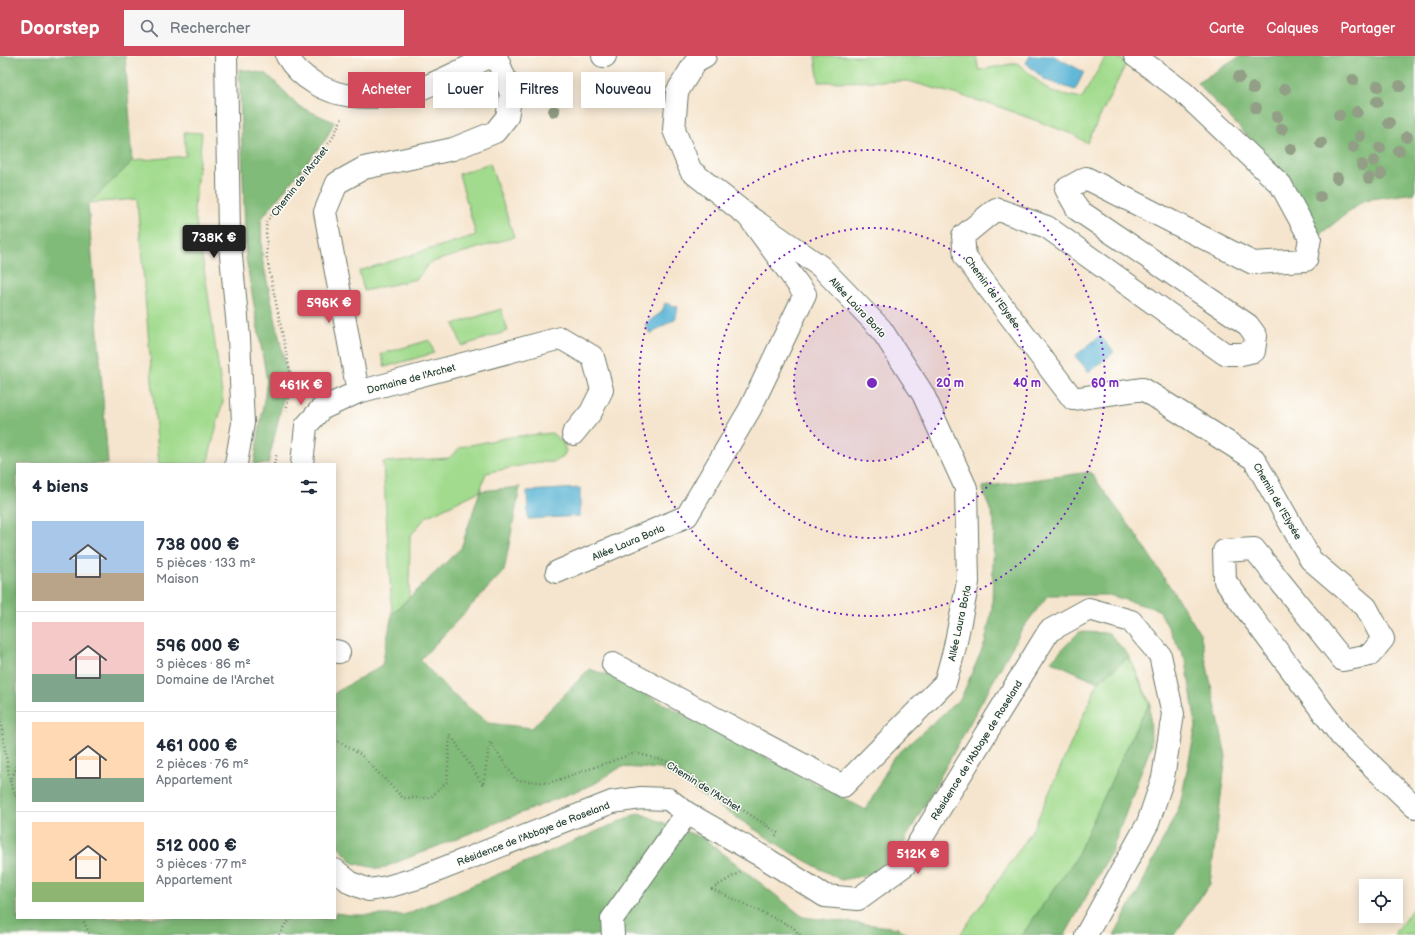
<!DOCTYPE html>
<html lang="fr">
<meta charset="utf-8">
<style>
:root{--surface:#fff;--page:#f6f6f7;--text:#1f2937;--muted:#747a83;--line:#e0e1e3;--accent:#d1495b}
body{margin:0;font-family:"Balsamiq Sans",sans-serif;background:var(--page);color:var(--text);height:100vh;display:flex;flex-direction:column;font-size:15px;white-space:nowrap}
*{box-sizing:border-box;margin:0}
p{font-size:13px;color:var(--muted)}
.icon{flex:none;width:22px;height:22px;fill:none;stroke:currentColor;stroke-width:2;stroke-linecap:round;stroke-linejoin:round}
.map{position:relative;flex:1;overflow:hidden}
.side{position:absolute;left:16px;top:407px;width:320px;height:456px;display:flex;flex-direction:column;background:var(--surface);border-radius:0px;box-shadow:0 2px 10px #0003}
.side>*{flex:none}
.hud{position:absolute;left:348px;top:16px;width:380px;height:36px;display:flex;gap:8px}
.tools{position:absolute;left:1359px;top:823px;display:grid;gap:8px}
.tools a{display:grid;place-items:center;width:44px;height:44px;border-radius:0px;background:var(--surface);box-shadow:0 2px 10px #0003;font-size:20px}
.price{position:absolute;translate:-50% -34px;padding:0 9px;border-radius:4px;background:var(--accent);color:#fff;font-size:13px;line-height:26px;filter:drop-shadow(0 1px 2px #0008)}
.price::after{content:'';position:absolute;left:50%;top:24px;width:12px;height:9px;margin-left:-6px;background:inherit;clip-path:polygon(0 0,100% 0,50% 100%)}
.price.active{background:#222;color:#fff}
ul{padding:0;list-style:none}
li{display:flex;align-items:center;gap:12px;height:100px;padding:0 16px}
li+li{border-top:1px solid var(--line)}
li span{display:grid;place-items:center;flex:none;width:112px;height:80px;border-radius:0px;color:#555}
li>.icon{margin-inline-start:auto}
span .icon{width:48px;height:48px;fill:#fffc;stroke-width:1}
li b{font-size:17px}
h2{display:flex;justify-content:space-between;align-items:center;height:48px;padding:0 16px;font-size:17px}
.tag{padding:0 14px;border-radius:0px;background:var(--surface);box-shadow:0 2px 10px #0003;font-size:14px;line-height:36px}
.tag.active{background:var(--accent);color:#fff}
header{display:flex;align-items:center;gap:24px;box-sizing:border-box;height:56px;padding:0 20px;background:var(--accent);color:#fff}
header strong{font-size:19px}
nav{display:flex;gap:22px;margin-inline-start:auto;font-size:14px}
.search{width:280px;height:36px;background:var(--page);display:flex;align-items:center;gap:10px;box-sizing:border-box;padding:0 14px;border-radius:0px;color:var(--muted);font-size:15px}
.map>svg:first-child{display:block}
</style>
<header>
<strong>Doorstep</strong>
<div class="search"><svg class="icon" aria-label="search" viewBox="0 0 24 24"><circle cx="10" cy="10" r="6"/><path d="M15 15l6 6"/></svg>Rechercher</div>
<nav><a>Carte</a><a>Calques</a><a>Partager</a></nav>
</header>
<div class="map">
<svg width="1415" height="879" viewBox="0 0 1415 879">
<rect width="100%" height="100%" fill="#fdfcf7"/>
<filter id="ink" filterUnits="userSpaceOnUse"><feTurbulence type="fractalNoise" baseFrequency=".025" numOctaves="2"/><feDisplacementMap in="SourceGraphic" scale="8" xChannelSelector="R" yChannelSelector="G"/><feConvolveMatrix kernelMatrix="1 2 1 2 8 2 1 2 1" color-interpolation-filters="sRGB"/></filter>
<filter id="wash" filterUnits="userSpaceOnUse"><feTurbulence type="fractalNoise" baseFrequency=".012" numOctaves="4" result="noise"/><feDisplacementMap in="SourceGraphic" scale="16" xChannelSelector="R" yChannelSelector="G"/><feGaussianBlur stdDeviation="0.9" result="paint"/><feColorMatrix in="noise" values="0 0 0 0 0 0 0 0 0 0 0 0 0 0 0 0 0 1.4 0 .05"/><feComposite in="paint" operator="in"/></filter>
<g filter="url(#wash)">
<rect width="100%" height="100%" fill="#f6e5ce"/>
<!-- green -->
<path fill="#a2db8e" stroke="#608c61" d="M815,0H976L979,14L1017,7L1051,36L1082,42L1106,0H1115L1127,6L1087,87L1072,78L997,50L908,25L819,26Z
M184,76L202,77L194,153L207,231L223,345L207,408H159L137,143L88,147L133,105L186,100Z
M490,107L514,181L429,207L417,223L364,235L359,215L476,179L459,118Z
M501,253L508,275L462,290L454,268Z
M430,284L434,297L385,311L381,298Z
M552,377L563,387L566,395L562,402L553,406H538L486,417L480,435L426,461L410,480L409,542L392,558L383,406L449,402L461,391L510,381Z
M1129,600L1150,648L1140,663L1076,802L1022,879H960L1026,784L1035,769L1098,626Z
M1415,849V879H1394Z"/>
<!-- forest -->
<path fill="#81bb79" stroke="#507c56" d="M0,0H125L133,105L88,148L108,408H17V862H335V857L351,859H404L639,757L705,783L803,861L899,872L908,879H0Z
M1241,0H1415V137L1364,144L1319,179L1290,125L1197,27Z
M239,13L267,18L300,51L334,66L326,83L261,163L262,202L288,322L268,408H254L267,325L246,202Z
M1090,416L1135,477L1200,577L1226,700L1210,828L1174,879H1114L1140,832L1180,749L1196,670L1186,605L1159,554L1109,539H1048L1022,573L899,795L872,818L841,824L793,798L661,713L621,711L594,728L380,813L353,807L335,786V637L382,609L392,558L461,492L480,435L520,431L504,515L420,604L452,638L488,667L532,672L589,613L611,620L866,754L893,702L961,642L985,587L992,553L994,465L982,431Z
M1079,576L1109,577L1129,600L1150,648L1151,690L1111,796L1065,879H1022L1076,802L1140,663L1150,648L1129,601L1098,626L1051,605Z"/>
<!-- water -->
<path fill="#57b3d5" stroke="#3b7884" d="M1030,0H1054L1084,16L1075,34L1045,24L1026,7Z
M665,247L678,251L676,262L650,278L645,268L662,256Z
M1100,280L1114,296L1089,316L1075,300Z
M580,432V460L528,463L527,435Z"/>
</g>
<g filter="url(#ink)">
<g fill="none" stroke-linecap="round" stroke-linejoin="round">
<defs>
<path id="minor" d="M226,0L229,179L239,282L243,367L236,408
M287,0C299,22 328,38 353,40C360,41 367,41 374,41C385,41 397,41 407,38C436,28 464,13 491,0
M496,0L511,38L507,61L495,76L453,93L364,112L337,127L325,156L358,336L561,282L593,301L602,334L591,356L573,378
M603,0H605
M1135,0L1183,36L1281,129L1310,182L1306,204L1253,207L1086,122L1066,133L1078,154L1248,269L1256,280L1254,295L1241,298H1225L1047,171L996,153L963,180L965,201L1073,343L1143,333L1254,403L1311,504L1366,551L1383,583L1370,599L1343,604L1254,493L1224,495L1225,525L1341,680L1415,751
M302,408L306,370L321,353L358,336
M557,516L687,460L750,353L805,238L748,160L691,115L674,74L677,36L696,5L705,0
M335,595L339,596
M613,608L843,730L945,627L954,595L968,526L966,432L923,338L881,273L820,210L748,160
M335,814L351,827L369,834L387,831L421,821L612,746L641,742L668,743L687,757L765,802L825,840L858,843L905,809L1049,575L1089,553L1131,565L1160,599L1173,658L1163,722L1148,767L1086,879
M613,879L612,863L687,757"/>
</defs>
<!-- minor casing -->
<use href="#minor" stroke="#6a786a" stroke-width="24"/>
<!-- path -->
<path stroke="#6a786a" stroke-width="2.5" stroke-dasharray="1 3" stroke-linecap="butt" d="M286,355L292,325L267,203L266,166L332,83L342,62
M274,408L277,397
M0,662L10,726
M335,683L360,698L403,742H430L447,726L450,678L483,729L490,686L516,724L549,727L635,697L670,706L778,777L776,780
M17,710L10,726L17,742
M740,816L712,833L793,871L800,879
M82,862L90,879
M279,879L286,867L294,862"/>
<!-- minor -->
<use href="#minor" stroke="#fff" stroke-width="22"/>
</g>
<!-- trees -->
<g fill="#929e85">
<circle cx="1239" cy="21" r="6"/>
<circle cx="1353" cy="24" r="6"/>
<circle cx="1378" cy="30" r="6"/>
<circle cx="1400" cy="30" r="6"/>
<circle cx="1253" cy="32" r="6"/>
<circle cx="1285" cy="33" r="6"/>
<circle cx="1377" cy="46" r="6"/>
<circle cx="1256" cy="52" r="6"/>
<circle cx="554" cy="55" r="6"/>
<circle cx="1357" cy="56" r="6"/>
<circle cx="1339" cy="59" r="6"/>
<circle cx="1277" cy="61" r="6"/>
<circle cx="1389" cy="67" r="6"/>
<circle cx="1282" cy="73" r="6"/>
<circle cx="1360" cy="80" r="6"/>
<circle cx="1407" cy="81" r="6"/>
<circle cx="1321" cy="87" r="6"/>
<circle cx="1353" cy="91" r="6"/>
<circle cx="1380" cy="92" r="6"/>
<circle cx="1291" cy="93" r="6"/>
<circle cx="1399" cy="95" r="6"/>
<circle cx="1374" cy="105" r="6"/>
<circle cx="1362" cy="109" r="6"/>
<circle cx="1381" cy="118" r="6"/>
<circle cx="1337" cy="122" r="6"/>
<circle cx="1369" cy="122" r="6"/>
<circle cx="1320" cy="141" r="6"/>
</g>
</g>
<!-- distance rings -->
<circle cx="872" cy="327" r="78" fill="#7b2cbf" fill-opacity=".12"/>
<g fill="none" stroke="#7b2cbf" stroke-width="2" stroke-dasharray="2 4">
<circle cx="872" cy="327" r="78"/>
<circle cx="872" cy="327" r="155"/>
<circle cx="872" cy="327" r="233"/>
</g>
<g text-anchor="middle" stroke-width="3" stroke-linejoin="round" paint-order="stroke">
<!-- street labels -->
<g font-size="10" fill="#1f3d34" stroke="#fdfcf7">
<text transform="translate(299 125) rotate(-52)" y="4">Chemin de l'Archet</text>
<text transform="translate(993 236) rotate(54)" y="4">Chemin de l'Elysée</text>
<text transform="translate(858 251) rotate(47)" y="4">Allée Laura Borla</text>
<text transform="translate(411 322) rotate(-15)" y="4">Domaine de l'Archet</text>
<text transform="translate(1278 445) rotate(60)" y="4">Chemin de l'Elysée</text>
<text transform="translate(628 486) rotate(-23)" y="4">Allée Laura Borla</text>
<text transform="translate(959 567) rotate(-78)" y="4">Allée Laura Borla</text>
<text transform="translate(976 694) rotate(-58)" y="4">Résidence de l'Abbaye de Roseland</text>
<text transform="translate(704 730) rotate(32)" y="4">Chemin de l'Archet</text>
<text transform="translate(533 777) rotate(-21)" y="4">Résidence de l'Abbaye de Roseland</text>
</g>
</g>
<circle cx="872" cy="327" r="6" fill="#7b2cbf" stroke="#fdfcf7" stroke-width="2"/>
<g font-size="12" text-anchor="middle" font-weight="bold" fill="#7b2cbf" stroke="#fdfcf7" stroke-width="3" stroke-linejoin="round" paint-order="stroke">
<text x="950" y="331">20 m</text>
<text x="1027" y="331">40 m</text>
<text x="1105" y="331">60 m</text>
</g>
</svg>
<div class="tools">
<a><svg class="icon" aria-label="locate" viewBox="0 0 24 24"><circle cx="12" cy="12" r="6"/><path d="M12 2v4M12 18v4M2 12h4M18 12h4"/></svg></a>
</div>
<b class="price active" style="left:214px;top:203px">738K €</b>
<b class="price" style="left:329px;top:268px">596K €</b>
<b class="price" style="left:301px;top:350px">461K €</b>
<b class="price" style="left:918px;top:819px">512K €</b>
<div class="hud">
<a class="tag active">Acheter</a>
<a class="tag">Louer</a>
<a class="tag">Filtres</a>
<a class="tag">Nouveau</a>
</div>
<section class="side">
<h2>4 biens<svg class="icon" aria-label="filters" viewBox="0 0 24 24"><path d="M4 7h16M4 17h16"/><circle cx="9" cy="7" r="2"/><circle cx="15" cy="17" r="2"/></svg></h2>
<ul>
<li><span style="background:linear-gradient(#a9c7e8 65%,#b9a48a 0)"><svg class="icon" aria-label="home" viewBox="0 0 24 24"><path d="M3 11l9-7 9 7M6 9v11h12V9"/></svg></span><div><b>738 000 €</b><p>5 pièces · 133 m²</p><p>Maison</p></div></li>
<li><span style="background:linear-gradient(#f6c9c9 65%,#7fa58c 0)"><svg class="icon" aria-label="home" viewBox="0 0 24 24"><path d="M3 11l9-7 9 7M6 9v11h12V9"/></svg></span><div><b>596 000 €</b><p>3 pièces · 86 m²</p><p>Domaine de l'Archet</p></div></li>
<li><span style="background:linear-gradient(#ffd9b3 70%,#7fa58c 0)"><svg class="icon" aria-label="home" viewBox="0 0 24 24"><path d="M3 11l9-7 9 7M6 9v11h12V9"/></svg></span><div><b>461 000 €</b><p>2 pièces · 76 m²</p><p>Appartement</p></div></li>
<li><span style="background:linear-gradient(#ffd9b3 75%,#8fb573 0)"><svg class="icon" aria-label="home" viewBox="0 0 24 24"><path d="M3 11l9-7 9 7M6 9v11h12V9"/></svg></span><div><b>512 000 €</b><p>3 pièces · 77 m²</p><p>Appartement</p></div></li>
</ul>
</section>
</div>
